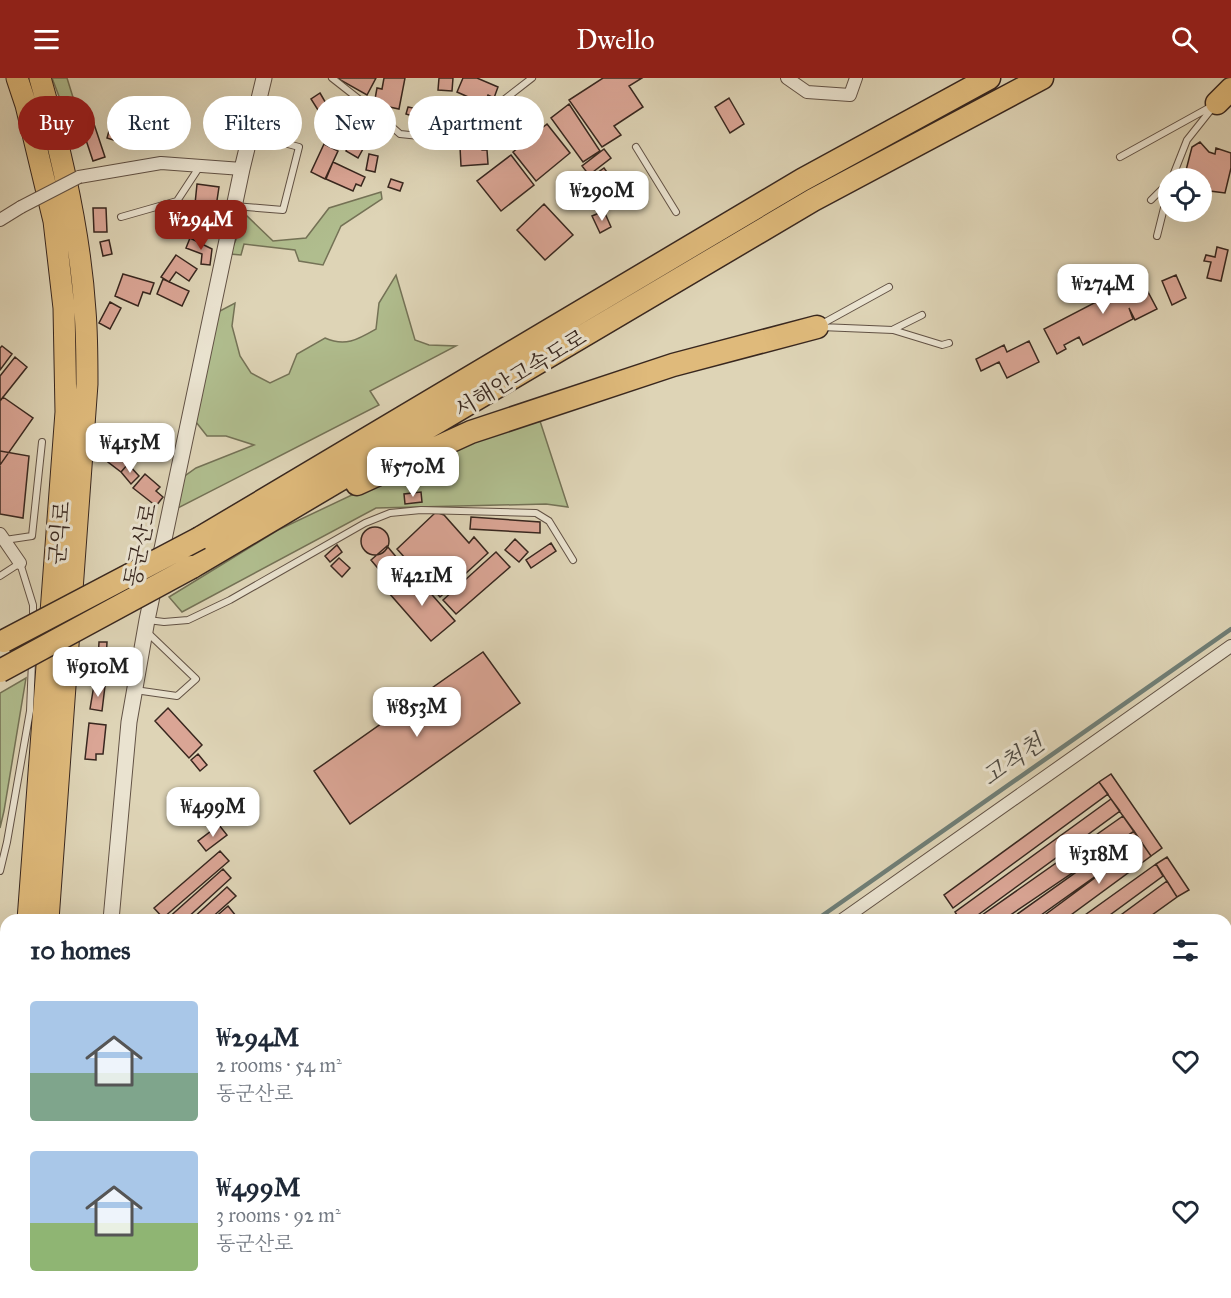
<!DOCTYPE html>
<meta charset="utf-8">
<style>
:root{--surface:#fff;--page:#f6f6f7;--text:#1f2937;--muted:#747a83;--accent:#8f2418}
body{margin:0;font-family:"IM FELL Great Primer","Noto Serif KR",serif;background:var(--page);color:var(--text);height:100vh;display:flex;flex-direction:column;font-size:22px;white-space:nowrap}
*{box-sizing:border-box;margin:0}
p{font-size:20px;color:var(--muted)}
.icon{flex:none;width:33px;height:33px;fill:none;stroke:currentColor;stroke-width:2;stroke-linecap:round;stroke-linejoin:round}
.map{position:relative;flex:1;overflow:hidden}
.panel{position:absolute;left:0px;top:836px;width:1232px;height:386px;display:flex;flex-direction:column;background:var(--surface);border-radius:18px 18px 0 0;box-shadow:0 6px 24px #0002}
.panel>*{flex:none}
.top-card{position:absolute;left:18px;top:18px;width:600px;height:54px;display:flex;gap:12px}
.buttons{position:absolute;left:1158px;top:90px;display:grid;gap:12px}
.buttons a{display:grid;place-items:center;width:54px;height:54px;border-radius:50%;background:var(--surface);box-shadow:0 6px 24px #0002;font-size:30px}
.price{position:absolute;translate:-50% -51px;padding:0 14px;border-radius:12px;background:#fff;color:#222;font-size:20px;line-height:39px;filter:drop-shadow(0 2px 3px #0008)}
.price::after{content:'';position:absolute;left:50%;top:36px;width:18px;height:14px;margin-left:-9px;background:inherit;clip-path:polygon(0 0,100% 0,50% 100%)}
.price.selected{background:var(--accent);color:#fff}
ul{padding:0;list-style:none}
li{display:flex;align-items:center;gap:18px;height:150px;padding:0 30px}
li span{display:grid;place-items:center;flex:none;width:168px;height:120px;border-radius:6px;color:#555}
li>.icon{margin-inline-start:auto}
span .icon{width:72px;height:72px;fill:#fffc;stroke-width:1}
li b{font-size:26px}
h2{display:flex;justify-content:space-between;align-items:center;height:72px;padding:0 30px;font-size:26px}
.chip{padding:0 21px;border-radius:27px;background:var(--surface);box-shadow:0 6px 24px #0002;font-size:21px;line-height:54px}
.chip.selected{background:var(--accent);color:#fff}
header{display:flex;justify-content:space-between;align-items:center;height:78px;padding:0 30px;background:var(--accent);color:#fff;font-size:27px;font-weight:600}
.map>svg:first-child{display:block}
</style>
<header><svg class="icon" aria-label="menu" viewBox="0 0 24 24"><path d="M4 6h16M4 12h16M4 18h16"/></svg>Dwello<svg class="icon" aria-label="search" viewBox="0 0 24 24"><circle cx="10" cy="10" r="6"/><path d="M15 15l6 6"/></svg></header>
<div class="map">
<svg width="1231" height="1220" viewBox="0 0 1231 1220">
<rect width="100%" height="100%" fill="#ded4b6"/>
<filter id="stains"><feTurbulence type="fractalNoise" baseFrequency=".00333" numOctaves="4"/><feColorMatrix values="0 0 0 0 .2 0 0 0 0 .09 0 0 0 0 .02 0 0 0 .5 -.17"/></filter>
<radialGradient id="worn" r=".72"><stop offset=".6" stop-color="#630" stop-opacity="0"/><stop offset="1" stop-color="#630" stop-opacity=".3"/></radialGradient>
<!-- green -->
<path fill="#b0bd8e" stroke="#747256" stroke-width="1.5" d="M52,0H67L76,29L62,26Z
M381,114L382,121L341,148L323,187L299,183L295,172L244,166L241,177L230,176L246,137L273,163L306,160L329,130Z
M396,197L415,262L429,267L456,268L370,313L379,327L178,430L182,400L196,390L254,367L226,358H207L196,344L218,234L235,225L232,248L240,278L251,295L270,305L289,296L297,276L325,260C345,269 357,262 376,251L379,225Z
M540,343L568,429L546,426L376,430L182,534L169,519L278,452L451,370Z
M26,600L4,733L0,750V615Z"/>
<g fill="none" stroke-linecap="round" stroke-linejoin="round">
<!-- stream -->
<path stroke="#6f7e76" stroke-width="4.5" d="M816,842L1231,551
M333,1220L336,1215"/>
</g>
<!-- building -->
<path fill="#daa595" stroke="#38271f" stroke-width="1.5" d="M337,0H376L367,17Z
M384,0H405L399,31L380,27L381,22L375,21L377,10L382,11Z
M439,0H453L452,13L438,12Z
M463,0H477L498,9L494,20L488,17L484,26L457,14Z
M603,0H642L629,8L643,29L614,48L621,57L602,69L569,22Z
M320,15L327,27L318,32L311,21Z
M729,20L744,46L730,55L715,29Z
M569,26L600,73L583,84L551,40Z
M327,28L339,36L333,44L322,37Z
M408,29L418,31L416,39L406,36Z
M500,35L502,41L509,38L518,59L497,69L490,54L481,58L476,46Z
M92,40L105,79L93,83L80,44Z
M111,46L137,53L133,68L107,60Z
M547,46L570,75L536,103L513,74Z
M351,63L364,69L358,80L346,73Z
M1200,64L1209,74L1215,76L1216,70L1231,75V90L1225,115L1210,113V109L1205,108L1206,104L1202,105V100H1184L1192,69Z
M324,66L338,73L325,101L311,94Z
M481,68L482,72H487L488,86L461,88L460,69Z
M604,71L611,80L589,97L582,88Z
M369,76L378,78L375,94L366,92Z
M511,77L534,107L501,133L477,103Z
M333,84L365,99L361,108L356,106L353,113L326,101Z
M604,90L614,104L600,114L590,100Z
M391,101L403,105L400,113L388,109Z
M197,106L219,109L216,129L195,126Z
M544,126L573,157L545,182L517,152Z
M202,127L216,129L214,145L199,144Z
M93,130H106L107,154H94Z
M604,133L611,149L600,155L592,138Z
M193,142L207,145L204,159L190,155Z
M190,160L212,171L210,187L201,186L202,176L186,170Z
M109,162L112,176L103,178L100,164Z
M1217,169L1228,172L1221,203L1207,200L1211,184L1204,183L1206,177L1215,179Z
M176,177L197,191L189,203L176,194L169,204L161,199Z
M1138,195L1157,231L1135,242L1129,230L1133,241L1083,267L1079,259L1064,267L1066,271L1057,276L1044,251L1125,209L1122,203Z
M123,196L154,205L150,216L143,214L138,228L115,218Z
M1176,197L1186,220L1172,227L1162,203Z
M163,201L189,213L182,228L157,216Z
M110,224L121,230L110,251L99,245Z
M1029,263L1039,284L1007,300L999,284L981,293L976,281L1004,267L1007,274Z
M2,268L12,276L0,292V270Z
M15,279L27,289L0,323V298Z
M3,319L33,340L0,387V323Z
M0,373L29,378L23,440L0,436Z
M114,376L128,386L121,394L108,384Z
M128,386L139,398L131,406L121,394Z
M145,396L160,409L156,413L163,419L156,428L133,410Z
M421,414L422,424L405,426L404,416Z
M436,434L444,437L469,465L474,459L488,475L440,519L397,471Z
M471,439L540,444V455L470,451Z
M361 463a14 14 0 1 1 28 0a14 14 0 1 1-28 0Z
M515,461L528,474L519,484L505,472Z
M551,465L556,473L531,490L526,482Z
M337,467L342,474L330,484L325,478Z
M387,468L408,493L392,507L371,482Z
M496,474L510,489L456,536L443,522Z
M339,480L350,490L342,499L331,488Z
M412,494L455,543L431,563L389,515Z
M99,564H107L106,583H98Z
M483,574L520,625L350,746L314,693Z
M86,576L95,577L92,595L83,594Z
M94,607L105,608L102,633L90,631Z
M168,630L202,667L189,680L155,643Z
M89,645L106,647L103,676H96V682L85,681Z
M198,676L207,687L200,693L191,682Z
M1111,696L1162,770L1151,778L1099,704Z
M1099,704L1108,716L953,830L944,817Z
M1111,721L1120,733L971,842H960L955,834Z
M1123,738L1134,753L1003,842H975Z
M219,747L227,757L206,773L198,763Z
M1134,753L1142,765L1034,842H1009Z
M1142,765L1151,778L1064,842H1038Z
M220,773L229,783L163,840L154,830Z
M1167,779L1189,812L1177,819L1156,786Z
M1156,786L1163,798L1103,842H1078Z
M223,791L231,800L185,842H166Z
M1167,803L1177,819L1145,842H1114Z
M227,809L236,818L209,842H191Z
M228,828L236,838L232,842H212Z
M88,1215H101V1220H88Z
M135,1215H149V1220H135Z"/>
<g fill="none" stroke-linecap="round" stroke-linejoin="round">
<defs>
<path id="service" d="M332,0L374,33L400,56L429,59L492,31L532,0
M636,69L676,134
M1120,79L1214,27
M1172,100L1187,62L1214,28
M1151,122L1168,105
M234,128L283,132L299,69L251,56
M121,139L177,123L200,88
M1157,158L1168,114
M820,247L889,209
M821,249L893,252L942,267L949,265
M894,251L922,237
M5,462L32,458L42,364
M0,498L20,485L33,527V543
M148,542L164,544L188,542L230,522L365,445L390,435L421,432L536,435L549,443L573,482
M135,612L177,618L196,601L148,555
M0,793L7,764L30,633L32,583"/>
<path id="minor" d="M787,0L807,14L850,17L856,0
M79,99L161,85L242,91
M0,142L21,129
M0,456L20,485
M842,842L1231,568
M1226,1182L1231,1181
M350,1220L353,1215
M1035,1220L1060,1215"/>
<path id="tertiary" d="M111,842L129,644L147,542L242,91L264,0
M76,1220L77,1215"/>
<path id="trunk" d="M17,0L26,27L54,143L64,230L66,334L28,842
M40,0C62,76 80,154 85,233C87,257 87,282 87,306L48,842
M0,1219L6,1141
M19,1220V1215"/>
<path id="motorway" d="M1217,25L1231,11
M357,406L471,354L673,287L817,249
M200,460L802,102L989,0
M192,489L813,122L1042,0"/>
</defs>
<!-- service casing -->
<use href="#service" stroke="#625245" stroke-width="8"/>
<!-- minor casing -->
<use href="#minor" stroke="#625245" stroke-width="14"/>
<!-- tertiary casing -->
<use href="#tertiary" stroke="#625245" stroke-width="17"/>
<!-- trunk casing -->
<use href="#trunk" stroke="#38271f" stroke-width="23"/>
<!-- motorway casing -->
<use href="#motorway" stroke="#38271f" stroke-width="25"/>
<!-- service -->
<use href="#service" stroke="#eae3d0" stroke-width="6"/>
<!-- minor -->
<use href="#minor" stroke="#eae3d0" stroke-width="12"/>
<!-- tertiary -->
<use href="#tertiary" stroke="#eae3d0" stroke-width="15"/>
<!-- trunk -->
<use href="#trunk" stroke="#dfba7b" stroke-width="21"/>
<!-- motorway -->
<use href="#motorway" stroke="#dfba7b" stroke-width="22"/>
<defs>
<path id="minor-bridge" d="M21,129L79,99"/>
<path id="motorway-bridge" d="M4,563L200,460
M0,593L192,489"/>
</defs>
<!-- minor-bridge casing -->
<use href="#minor-bridge" stroke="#625245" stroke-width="14" stroke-linecap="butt"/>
<!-- motorway-bridge casing -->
<use href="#motorway-bridge" stroke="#38271f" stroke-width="25" stroke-linecap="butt"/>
<!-- minor-bridge -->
<use href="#minor-bridge" stroke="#eae3d0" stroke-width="12"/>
<!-- motorway-bridge -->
<use href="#motorway-bridge" stroke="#dfba7b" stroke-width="22"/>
</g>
<g text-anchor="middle" stroke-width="6" stroke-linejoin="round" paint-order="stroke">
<!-- street labels -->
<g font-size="22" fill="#38271f" stroke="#eae3d0">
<text transform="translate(520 295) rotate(-31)" y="8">서해안고속도로</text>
<text transform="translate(59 455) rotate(-85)" y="8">군익로</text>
<text transform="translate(140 467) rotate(-78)" y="8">동군산로</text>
</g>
<!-- water labels -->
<g font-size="24" font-style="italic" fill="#4f4b43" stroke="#eae3d0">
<text transform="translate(1013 682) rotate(-35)" y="8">고척천</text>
</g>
</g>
<rect width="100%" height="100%" filter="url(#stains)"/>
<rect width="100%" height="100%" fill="url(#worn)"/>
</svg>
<div class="buttons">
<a><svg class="icon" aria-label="locate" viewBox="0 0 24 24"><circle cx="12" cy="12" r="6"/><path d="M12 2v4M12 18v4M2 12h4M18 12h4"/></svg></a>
</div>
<b class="price" style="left:602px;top:144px">₩290M</b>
<b class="price selected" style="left:201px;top:173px">₩294M</b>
<b class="price" style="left:1103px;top:237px">₩274M</b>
<b class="price" style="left:130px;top:396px">₩415M</b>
<b class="price" style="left:413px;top:420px">₩570M</b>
<b class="price" style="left:422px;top:529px">₩421M</b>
<b class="price" style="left:98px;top:620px">₩910M</b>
<b class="price" style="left:417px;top:660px">₩853M</b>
<b class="price" style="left:213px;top:760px">₩499M</b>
<b class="price" style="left:1099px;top:807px">₩318M</b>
<div class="top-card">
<a class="chip selected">Buy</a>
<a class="chip">Rent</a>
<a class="chip">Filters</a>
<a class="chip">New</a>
<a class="chip">Apartment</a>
</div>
<section class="panel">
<h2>10 homes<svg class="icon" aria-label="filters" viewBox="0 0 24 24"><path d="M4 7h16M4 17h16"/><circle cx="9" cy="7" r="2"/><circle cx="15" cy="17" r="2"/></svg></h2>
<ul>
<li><span style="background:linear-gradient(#a9c7e8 60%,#7fa58c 0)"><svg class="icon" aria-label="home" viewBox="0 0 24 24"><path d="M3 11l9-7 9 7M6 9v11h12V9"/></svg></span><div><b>₩294M</b><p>2 rooms · 54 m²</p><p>동군산로</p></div><svg class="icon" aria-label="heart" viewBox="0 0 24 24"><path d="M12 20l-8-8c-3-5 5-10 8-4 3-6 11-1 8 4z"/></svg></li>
<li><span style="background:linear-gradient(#a9c7e8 60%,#8fb573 0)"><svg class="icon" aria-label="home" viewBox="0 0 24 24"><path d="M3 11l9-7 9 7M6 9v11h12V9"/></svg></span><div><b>₩499M</b><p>3 rooms · 92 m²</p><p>동군산로</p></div><svg class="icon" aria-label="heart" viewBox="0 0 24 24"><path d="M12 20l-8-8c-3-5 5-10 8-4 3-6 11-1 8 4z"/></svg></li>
</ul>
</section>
</div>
